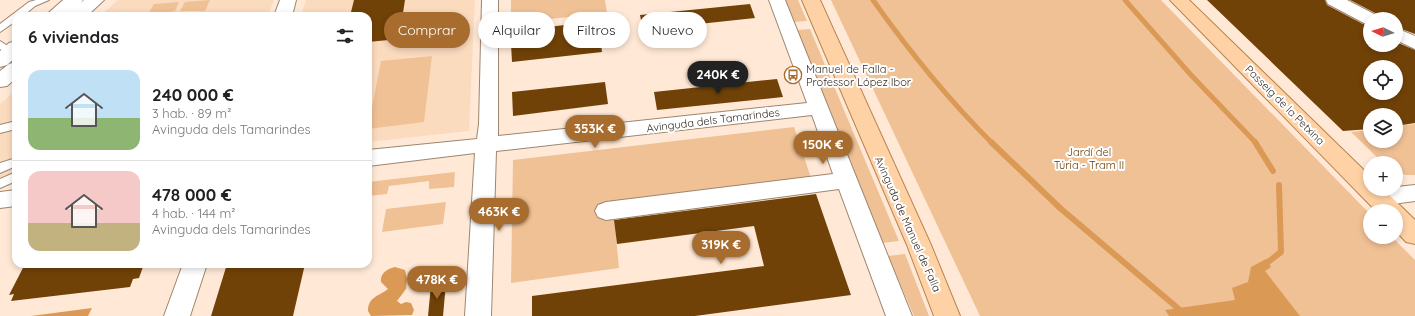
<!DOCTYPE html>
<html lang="es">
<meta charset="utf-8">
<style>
:root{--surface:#fff;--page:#f2f2f2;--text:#202124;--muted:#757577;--line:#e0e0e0;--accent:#a86d2e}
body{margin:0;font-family:Quicksand,sans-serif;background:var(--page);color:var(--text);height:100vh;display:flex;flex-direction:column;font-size:15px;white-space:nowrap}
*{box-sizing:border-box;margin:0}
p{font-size:13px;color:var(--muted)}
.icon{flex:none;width:22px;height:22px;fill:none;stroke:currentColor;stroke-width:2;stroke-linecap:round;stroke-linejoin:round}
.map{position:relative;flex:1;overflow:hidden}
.drawer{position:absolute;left:12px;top:12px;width:360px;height:256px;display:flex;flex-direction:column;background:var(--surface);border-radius:12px;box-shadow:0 2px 6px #0003}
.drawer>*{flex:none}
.hud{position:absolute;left:384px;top:12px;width:380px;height:36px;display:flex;gap:8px}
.needle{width:26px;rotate:275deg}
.buttons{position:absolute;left:1363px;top:12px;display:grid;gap:8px}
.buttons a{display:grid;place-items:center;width:40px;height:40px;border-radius:50%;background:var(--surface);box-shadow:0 2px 6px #0003;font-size:20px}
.price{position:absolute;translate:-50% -34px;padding:0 9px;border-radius:14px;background:var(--accent);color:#fff;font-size:13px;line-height:26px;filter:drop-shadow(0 1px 2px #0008)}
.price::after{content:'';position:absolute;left:50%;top:24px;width:12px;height:9px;margin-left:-6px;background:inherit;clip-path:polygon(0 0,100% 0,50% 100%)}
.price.current{background:#222;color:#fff}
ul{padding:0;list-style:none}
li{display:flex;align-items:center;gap:12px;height:100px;padding:0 16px}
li+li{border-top:1px solid var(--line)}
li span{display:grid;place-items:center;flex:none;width:112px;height:80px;border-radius:12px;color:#555}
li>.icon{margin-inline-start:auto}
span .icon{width:48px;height:48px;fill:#fffc;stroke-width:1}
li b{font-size:17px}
h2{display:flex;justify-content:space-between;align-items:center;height:48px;padding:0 16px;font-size:17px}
.tag{padding:0 14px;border-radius:18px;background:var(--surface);box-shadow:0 2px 6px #0003;font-size:14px;line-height:36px}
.tag.current{background:var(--accent);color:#fff}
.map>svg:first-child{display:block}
</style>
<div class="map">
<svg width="1415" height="316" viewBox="0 0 1415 316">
<rect width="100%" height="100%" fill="#ffe9d6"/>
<!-- built -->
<path fill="#fbdbbe" d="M118,0H274L268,16H100Z
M306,0H475L469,131L368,142V16H301Z
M16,90V181L0,183V104Z"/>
<!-- green -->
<path fill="#f0c195" d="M210,0L205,11H180L185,2Z
M511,0H605L607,13L511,23Z
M784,0H798L807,21L793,22Z
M831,0H1161L1370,214V237H1392L1415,260V316H980Z
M179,2L175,11L147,16L154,4Z
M810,29L899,241L882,243L797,30Z
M432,56L424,122L368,129L381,61Z
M1415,124V175H1406L1396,172V163H1383L1351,132L1370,130V141H1396V126Z
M794,127L815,190L614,216L619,268L511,283L513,160Z
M455,172L454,187L429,189V181L389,186L387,194L368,196V182Z
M446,202L443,224L382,232L386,209Z
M905,254L929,316H914L888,256Z"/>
<!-- water -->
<path fill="#db9956" d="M1266,259L1271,267L1265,271L1300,316H1169L1165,310L1235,300L1232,288L1248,282L1251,267Z
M395,267L405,270L407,279L406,289L397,301L401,304L406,302L411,303L414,310L412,315L371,316L368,311C368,297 379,296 388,289L381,282C380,273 387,269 395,267Z
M92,308L88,316H31Z"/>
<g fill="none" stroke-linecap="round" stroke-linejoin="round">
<!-- stream-far1 -->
<path stroke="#db9956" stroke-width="5" d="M873,0C909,51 948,99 992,143
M1125,0L1191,75L1256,143"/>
<!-- stream -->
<path stroke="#db9956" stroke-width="6" d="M991,142L1060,208L1187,316
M1255,142L1273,171
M1268,262L1281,252L1279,185"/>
</g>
<!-- building -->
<path fill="#714207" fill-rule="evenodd" d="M354,0H405L399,39L368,42V16H350Z
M1207,0H1325L1327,5L1363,24L1370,25V45H1396V42L1415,50V123L1396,126V115H1370V129L1343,131ZM1370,67H1396V93H1370Z
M1350,0H1415V34L1396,27V19H1380L1377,14Z
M750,4L755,18L643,30L640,15Z
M574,24L576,37L600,34L602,52L512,62L511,44L548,40L547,27Z
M777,79L783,97L657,110L654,92Z
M605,82L608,104L513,116L512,92Z
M816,194L851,295L695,316H532V296L764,266L754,226L617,244L614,220Z
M25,264H144L139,278L133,279L130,287L11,301L14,294L9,295Z
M227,264H305L293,316H211Z
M446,283L443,316H428L431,285Z"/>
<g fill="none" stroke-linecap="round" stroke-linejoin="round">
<defs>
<path id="lane" d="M36,0H49L35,6L23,16H16V21L0,32V24L29,2Z
M0,41L14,50L16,52L14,54H8L0,49Z
M16,121V129L0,133V125Z
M16,158V166L0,173V163Z
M16,172V181L0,188V179Z"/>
<path id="street" d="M280,0H296L292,16H274Z
M482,0H498V136L807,103L769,0H785L912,316H886L839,189L606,220L598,217L595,211L598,205L606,202L833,174L812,115L496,151L491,316H465L475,153L368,166V150L477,139L479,124Z
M1326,0H1347L1376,15L1379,19H1370V24L1364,23L1328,4Z
M1396,28L1415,36V49L1396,40Z
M1415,185V201L1378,206L1370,204L1367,198L1370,192L1383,189H1396V187Z
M16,190V206L0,208V192Z
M183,264H207L190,316H164Z"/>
<path id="secondary" d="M63,0H83L81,3L84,0H104L87,16H67L69,13L65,16H45Z
M16,41V57L7,65L0,67V51L9,43Z
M16,62V78L7,86L0,87V71L9,64Z"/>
<path id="primary" d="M802,0H820L931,245L960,316H934L907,245Z
M1170,0H1189L1370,176V189H1383L1415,220V244L1406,242L1396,231V211H1376Z"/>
</defs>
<!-- lane casing -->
<use href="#lane" stroke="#9d8670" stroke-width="2"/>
<!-- street casing -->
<use href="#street" stroke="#9d8670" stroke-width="2"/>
<!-- secondary casing -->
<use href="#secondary" stroke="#9d8670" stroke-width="2"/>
<!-- primary casing -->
<use href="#primary" stroke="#b88450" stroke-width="2"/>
<!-- lane -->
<use href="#lane" fill="#fff" fill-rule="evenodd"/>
<!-- street -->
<use href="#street" fill="#fff" fill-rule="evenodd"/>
<!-- secondary -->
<use href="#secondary" fill="#fff" fill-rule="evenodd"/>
<!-- primary -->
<use href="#primary" fill="#ffd2a5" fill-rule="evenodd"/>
</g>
<!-- icons -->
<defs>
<symbol id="bus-ring" viewBox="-11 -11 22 22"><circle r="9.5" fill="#fff" stroke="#a86d2e" stroke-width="1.5"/><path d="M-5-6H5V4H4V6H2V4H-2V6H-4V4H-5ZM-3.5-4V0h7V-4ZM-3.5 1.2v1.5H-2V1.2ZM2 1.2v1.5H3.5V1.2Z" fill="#a86d2e"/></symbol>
</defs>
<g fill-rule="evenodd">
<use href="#bus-ring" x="783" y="65" width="20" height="20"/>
</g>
<g text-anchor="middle" stroke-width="4" stroke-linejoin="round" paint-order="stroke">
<!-- poi labels -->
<g font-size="11" fill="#342a21" stroke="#fff" text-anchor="start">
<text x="806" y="73">Manuel de Falla -<tspan x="806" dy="13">Professor López Ibor</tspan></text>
</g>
<!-- street labels -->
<g font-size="11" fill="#342a21" stroke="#fff">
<text transform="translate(1285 105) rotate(45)" y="4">Passeig de la Petxina</text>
<text transform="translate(713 120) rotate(-7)" y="4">Avinguda dels Tamarindes</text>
<text transform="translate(908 224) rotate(66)" y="4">Avinguda de Manuel de Falla</text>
</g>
<!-- park labels -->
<g font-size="11" fill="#653a02" stroke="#fff">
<text x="1089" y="156">Jardí del<tspan x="1089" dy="13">Túria - Tram II</tspan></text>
</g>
</g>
</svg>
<div class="buttons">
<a><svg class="needle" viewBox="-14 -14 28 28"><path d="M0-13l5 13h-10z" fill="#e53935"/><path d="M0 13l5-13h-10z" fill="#757577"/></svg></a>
<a><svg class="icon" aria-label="locate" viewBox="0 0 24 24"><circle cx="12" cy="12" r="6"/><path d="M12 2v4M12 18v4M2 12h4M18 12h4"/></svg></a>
<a><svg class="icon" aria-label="layers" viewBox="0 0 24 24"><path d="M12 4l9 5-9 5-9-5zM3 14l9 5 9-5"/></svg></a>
<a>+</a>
<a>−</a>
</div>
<b class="price current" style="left:718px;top:95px">240K €</b>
<b class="price" style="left:595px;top:149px">353K €</b>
<b class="price" style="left:823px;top:165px">150K €</b>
<b class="price" style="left:499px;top:232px">463K €</b>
<b class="price" style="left:721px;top:265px">319K €</b>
<b class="price" style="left:437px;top:300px">478K €</b>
<div class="hud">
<a class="tag current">Comprar</a>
<a class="tag">Alquilar</a>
<a class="tag">Filtros</a>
<a class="tag">Nuevo</a>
</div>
<section class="drawer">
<h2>6 viviendas<svg class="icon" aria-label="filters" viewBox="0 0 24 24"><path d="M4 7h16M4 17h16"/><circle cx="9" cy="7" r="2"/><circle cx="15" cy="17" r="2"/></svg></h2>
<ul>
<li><span style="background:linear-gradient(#bfe0f5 60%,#8fb573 0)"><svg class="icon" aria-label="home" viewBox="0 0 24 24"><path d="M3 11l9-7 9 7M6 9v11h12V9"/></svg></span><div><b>240 000 €</b><p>3 hab. · 89 m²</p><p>Avinguda dels Tamarindes</p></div></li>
<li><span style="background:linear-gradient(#f6c9c9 65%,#c2b280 0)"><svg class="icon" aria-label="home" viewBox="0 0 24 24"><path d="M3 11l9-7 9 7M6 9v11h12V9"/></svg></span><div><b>478 000 €</b><p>4 hab. · 144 m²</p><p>Avinguda dels Tamarindes</p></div></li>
</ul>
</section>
</div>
